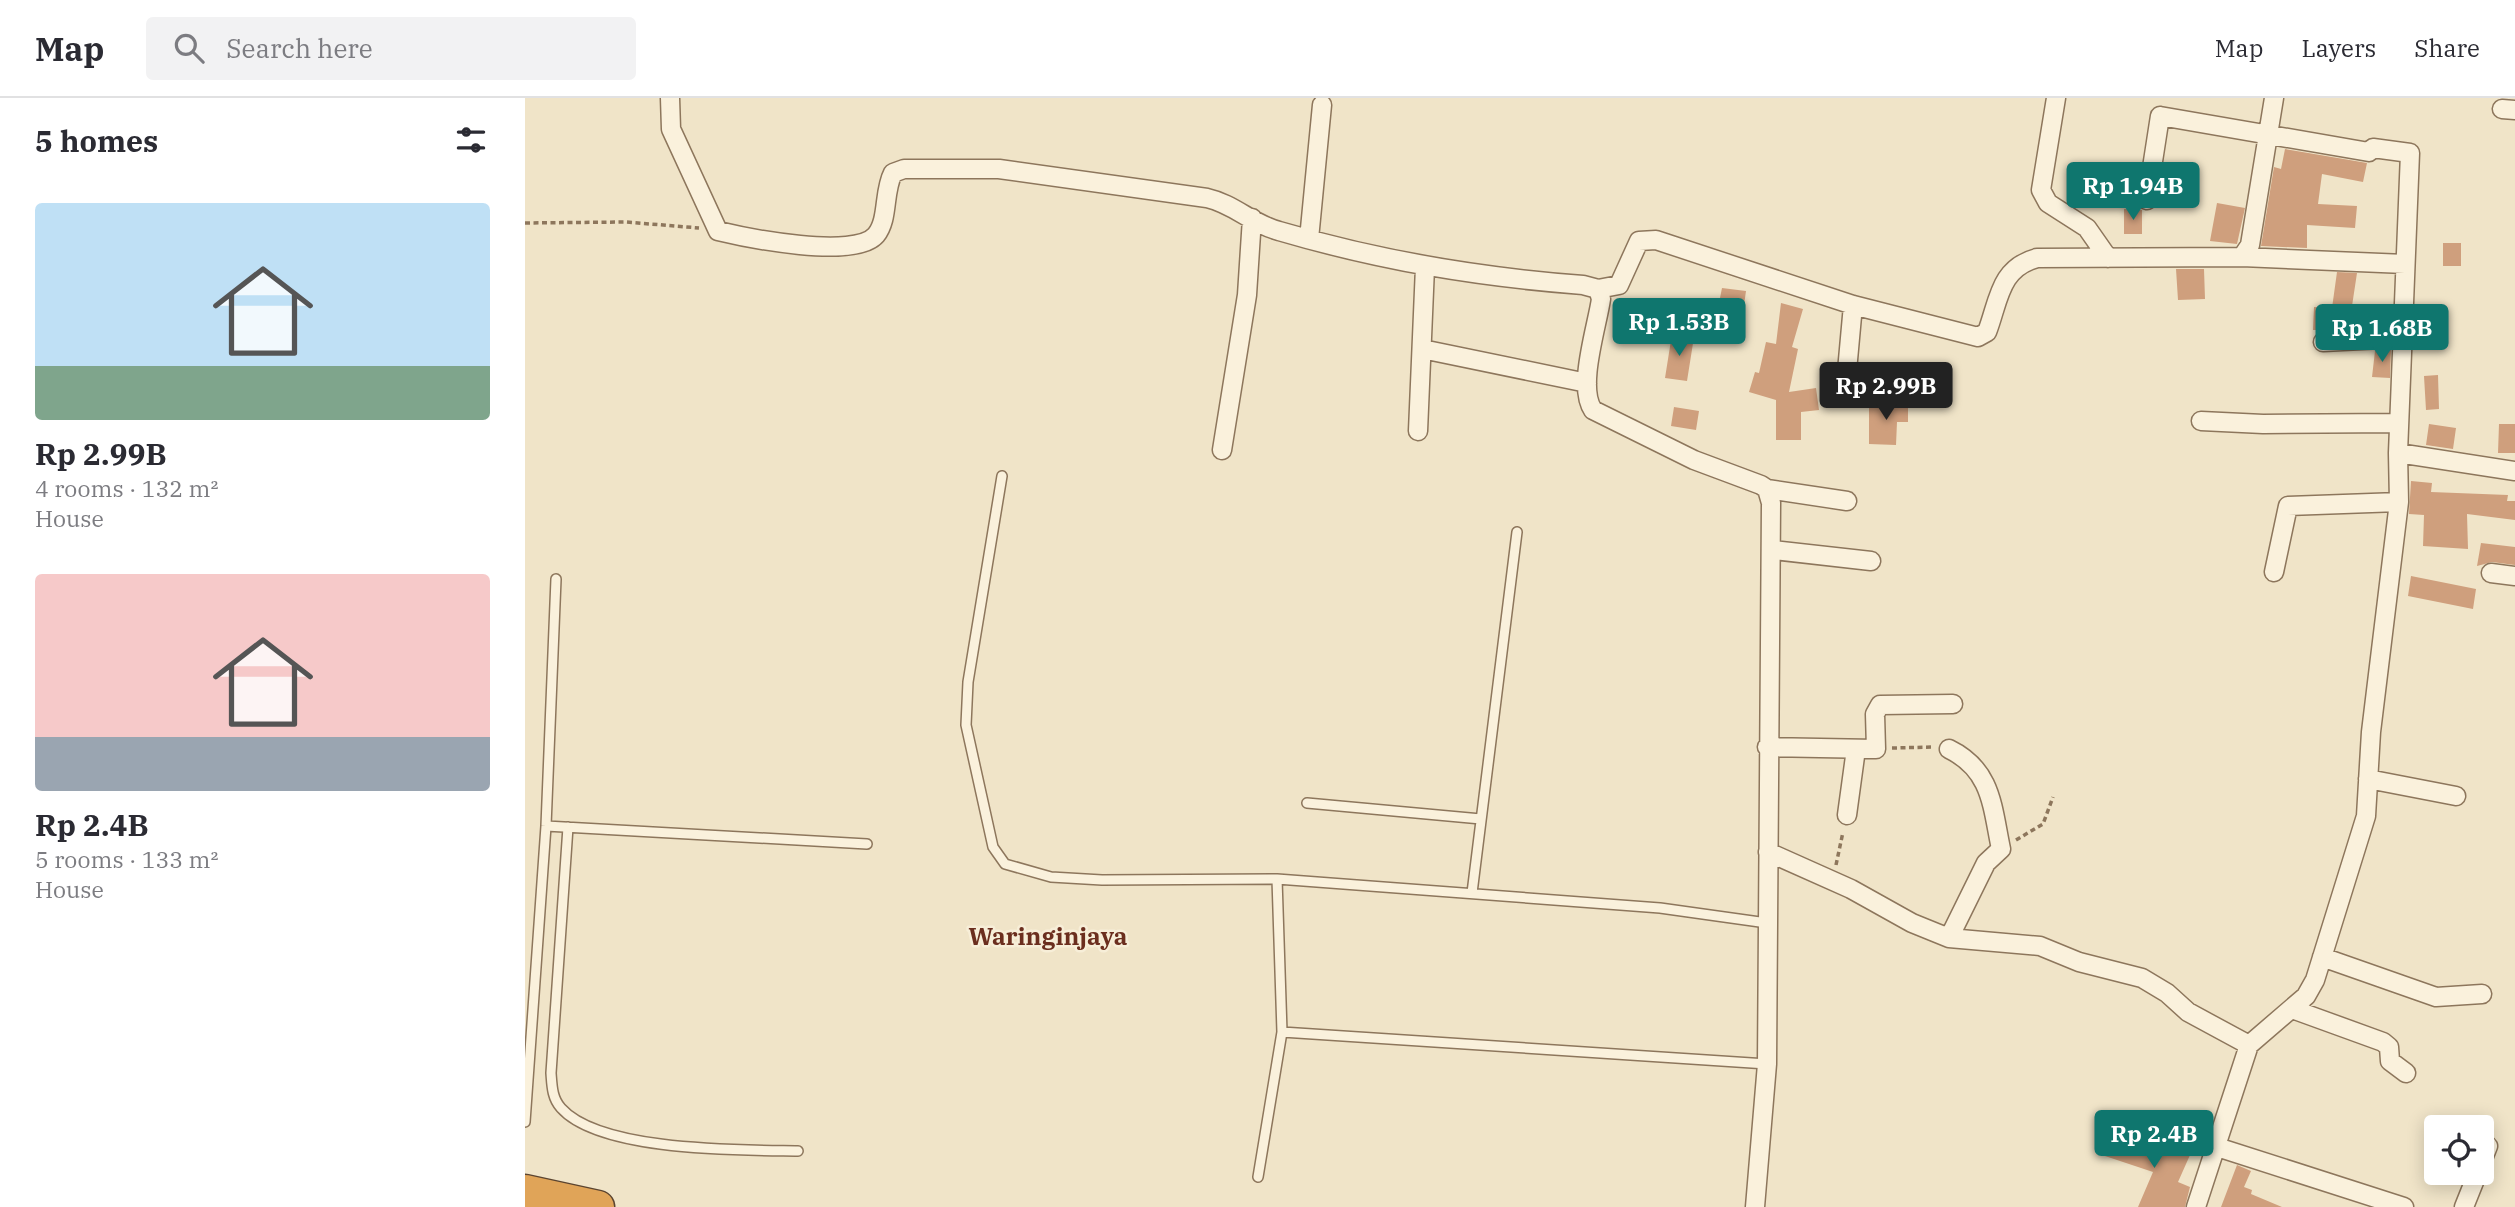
<!DOCTYPE html>
<meta charset="utf-8">
<style>
:root{--surface:#fff;--page:#f2f2f3;--text:#2b2b33;--muted:#7c7c81;--line:#e1e1e2;--accent:#0f766e}
body{margin:0;font-family:"IBM Plex Serif",serif;background:var(--page);color:var(--text);height:100vh;display:flex;flex-direction:column;font-size:26px;white-space:nowrap}
*{box-sizing:border-box;margin:0}
p{font-size:23px;color:var(--muted)}
.icon{flex:none;width:38px;height:38px;fill:none;stroke:currentColor;stroke-width:2;stroke-linecap:round;stroke-linejoin:round}
.map{position:relative;flex:1;overflow:hidden}
.panel{display:flex;flex-direction:column;background:var(--surface);width:525px}
.panel>*{flex:none}
.controls{position:absolute;left:1899px;top:1017px;display:grid;gap:14px}
.controls a{display:grid;place-items:center;width:70px;height:70px;border-radius:7px;background:var(--surface);box-shadow:0 4px 18px #0003;font-size:35px}
.price{position:absolute;translate:-50% -60px;padding:0 16px;border-radius:7px;background:var(--accent);color:#fff;font-size:23px;line-height:46px;filter:drop-shadow(0 2px 4px #0008)}
.price::after{content:'';position:absolute;left:50%;top:42px;width:21px;height:16px;margin-left:-10px;background:inherit;clip-path:polygon(0 0,100% 0,50% 100%)}
.price.selected{background:#222;color:#fff}
ul{padding:0;list-style:none}
li{display:grid;align-content:center;gap:14px;height:371px;padding:0 35px}
li span{display:grid;place-items:center;height:217px;border-radius:7px;color:#555}
li>.icon{margin-inline-start:auto}
span .icon{width:126px;height:126px;fill:#fffc;stroke-width:1}
li b{font-size:30px}
h2{display:flex;justify-content:space-between;align-items:center;height:84px;padding:0 35px;font-size:30px}
header{display:flex;align-items:center;gap:42px;box-sizing:border-box;height:98px;padding:0 35px;background:var(--surface);border-bottom:2px solid var(--line)}
header strong{font-size:33px}
nav{display:flex;gap:38px;margin-inline-start:auto;font-size:24px}
.search{width:490px;height:63px;background:var(--page);display:flex;align-items:center;gap:18px;box-sizing:border-box;padding:0 24px;border-radius:7px;color:var(--muted);font-size:26px}
main{display:flex;flex:1;min-height:0}
.map>svg:first-child{display:block}
</style>
<header>
<strong>Map</strong>
<div class="search"><svg class="icon" aria-label="search" viewBox="0 0 24 24"><circle cx="10" cy="10" r="6"/><path d="M15 15l6 6"/></svg>Search here</div>
<nav><a>Map</a><a>Layers</a><a>Share</a></nav>
</header>
<main>
<section class="panel">
<h2>5 homes<svg class="icon" aria-label="filters" viewBox="0 0 24 24"><path d="M4 7h16M4 17h16"/><circle cx="9" cy="7" r="2"/><circle cx="15" cy="17" r="2"/></svg></h2>
<ul>
<li><span style="background:linear-gradient(#bfe0f5 75%,#7fa58c 0)"><svg class="icon" aria-label="home" viewBox="0 0 24 24"><path d="M3 11l9-7 9 7M6 9v11h12V9"/></svg></span><div><b>Rp 2.99B</b><p>4 rooms · 132 m²</p><p>House</p></div></li>
<li><span style="background:linear-gradient(#f6c9c9 75%,#9aa5b1 0)"><svg class="icon" aria-label="home" viewBox="0 0 24 24"><path d="M3 11l9-7 9 7M6 9v11h12V9"/></svg></span><div><b>Rp 2.4B</b><p>5 rooms · 133 m²</p><p>House</p></div></li>
</ul>
</section>
<div class="map">
<svg width="1990" height="1109" viewBox="0 0 1990 1109">
<rect width="100%" height="100%" fill="#f0e4c8"/>
<!-- building -->
<path fill="#cf9f7d" d="M1760,51L1842,65L1838,84L1797,76L1793,106L1832,108L1830,130L1782,127V150L1736,148L1749,69L1756,71Z
M1692,105L1720,110L1712,146L1685,143Z
M1599,111L1617,112V136H1599Z
M1918,145H1936V168H1918Z
M1651,171H1679L1680,201L1653,202Z
M1812,174L1832,175L1827,208L1829,227L1809,229V232H1788L1789,209L1807,210Z
M1197,190L1221,193L1218,214L1193,210Z
M1256,205L1278,211L1267,249L1273,251L1264,294L1291,290L1294,312L1276,314V342H1251V302L1224,294L1230,274L1234,275L1241,244L1251,246Z
M1147,236L1169,239L1162,283L1140,280Z
M1866,252L1865,280L1847,279L1850,253Z
M1913,277L1914,311L1901,312L1899,278Z
M1344,306H1383V324H1372L1371,347L1344,346Z
M1149,309L1174,313L1171,332L1146,328Z
M1904,326L1931,330L1928,351L1901,347Z
M1974,326H1990V355H1973Z
M1886,383L1907,385L1906,394L1983,397L1982,403H1990V422L1942,416L1943,451L1898,448L1899,417L1884,416Z
M1956,445L1990,449V467L1967,464L1952,468Z
M1886,478L1951,491L1948,511L1883,498Z
M1585,1035L1625,1049L1628,1041L1665,1057L1653,1084L1665,1089L1660,1109H1613L1628,1074L1577,1057Z
M1712,1067L1726,1073L1719,1089L1727,1092L1726,1096L1757,1109H1696Z"/>
<g fill="none" stroke-linecap="round" stroke-linejoin="round">
<defs>
<path id="lane" d="M477,378L443,584L441,627L468,749L480,766L526,779L577,782L752,781L1135,810L1242,825
M782,705L956,721
M21,728L342,746
M43,729L26,975C27,988 27,1000 36,1010C75,1054 217,1052 273,1053
M947,795L992,434
M757,934L1242,966
M0,1024L21,728L31,481
M733,1079L757,934L752,781"/>
<path id="street" d="M145,0L146,31L193,133C222,140 330,162 351,137C364,121 358,94 368,75L379,71H474L682,100C709,106 727,126 754,133C856,163 952,179 1058,187L1073,191L1076,201C1072,229 1052,289 1068,312L1169,362L1236,387L1242,391L1246,405L1242,966L1230,1109
M1531,0L1516,92L1523,105L1562,130L1583,160
M1977,11L1990,12
M1622,102L1635,18L1844,54L1848,50L1885,55L1873,355
M784,141L797,7
M1717,159L1725,147L1749,0
M1073,191L1094,187L1114,143L1131,142L1328,207L1453,239L1462,234C1474,203 1474,170 1512,160L1717,159L1880,166
M1798,244L1877,240
M897,251L1062,285
M1321,284L1328,207
M1676,323L1738,326L1874,325
M893,333L900,169
M697,352L722,197L727,120
M1242,391L1322,403
M1248,452L1346,463
M1749,474L1763,408L1874,404
M1966,475L1990,478
M1242,649L1351,651L1350,616L1355,607L1428,606
M1424,651C1467,672 1467,708 1476,751L1461,765L1424,840
M1843,681L1931,698
M1322,717L1331,651
M1243,754L1326,791L1387,825L1424,840L1515,848L1554,864L1617,880L1642,895L1663,914L1724,947
M1797,859L1911,899L1957,896
M1767,911L1858,944L1864,949L1865,963L1881,975
M1692,1049L1879,1109
M1956,1066L1963,1048
M1671,1109L1724,947L1781,898L1790,882L1841,718L1846,634L1874,404L1873,355L1990,373
M1939,1109L1953,1074"/>
<path id="highway" d="M0,1093L73,1109"/>
</defs>
<!-- lane casing -->
<use href="#lane" stroke="#8d765c" stroke-width="12"/>
<!-- street casing -->
<use href="#street" stroke="#8d765c" stroke-width="21"/>
<!-- highway casing -->
<use href="#highway" stroke="#5b4430" stroke-width="35"/>
<!-- path -->
<path stroke="#8d765c" stroke-width="3.5" stroke-dasharray="5 3.5" stroke-linecap="butt" d="M0,125L101,124L174,130
M1367,650L1408,649
M1491,742L1518,726L1528,699
M1311,767L1318,734"/>
<!-- lane -->
<use href="#lane" stroke="#faf1dc" stroke-width="9"/>
<!-- street -->
<use href="#street" stroke="#faf1dc" stroke-width="18"/>
<!-- highway -->
<use href="#highway" stroke="#e0a458" stroke-width="32"/>
</g>
<g text-anchor="middle" stroke-width="5" stroke-linejoin="round" paint-order="stroke">
<!-- quarter labels -->
<g font-size="24" font-weight="bold" fill="#6b2e1e" stroke="#f7eed8">
<text x="523" y="847">Waringinjaya</text>
</g>
</g>
</svg>
<div class="controls">
<a><svg class="icon" aria-label="locate" viewBox="0 0 24 24"><circle cx="12" cy="12" r="6"/><path d="M12 2v4M12 18v4M2 12h4M18 12h4"/></svg></a>
</div>
<b class="price" style="left:1608px;top:124px">Rp 1.94B</b>
<b class="price" style="left:1154px;top:260px">Rp 1.53B</b>
<b class="price" style="left:1857px;top:266px">Rp 1.68B</b>
<b class="price selected" style="left:1361px;top:324px">Rp 2.99B</b>
<b class="price" style="left:1629px;top:1072px">Rp 2.4B</b>
</div>
</main>
